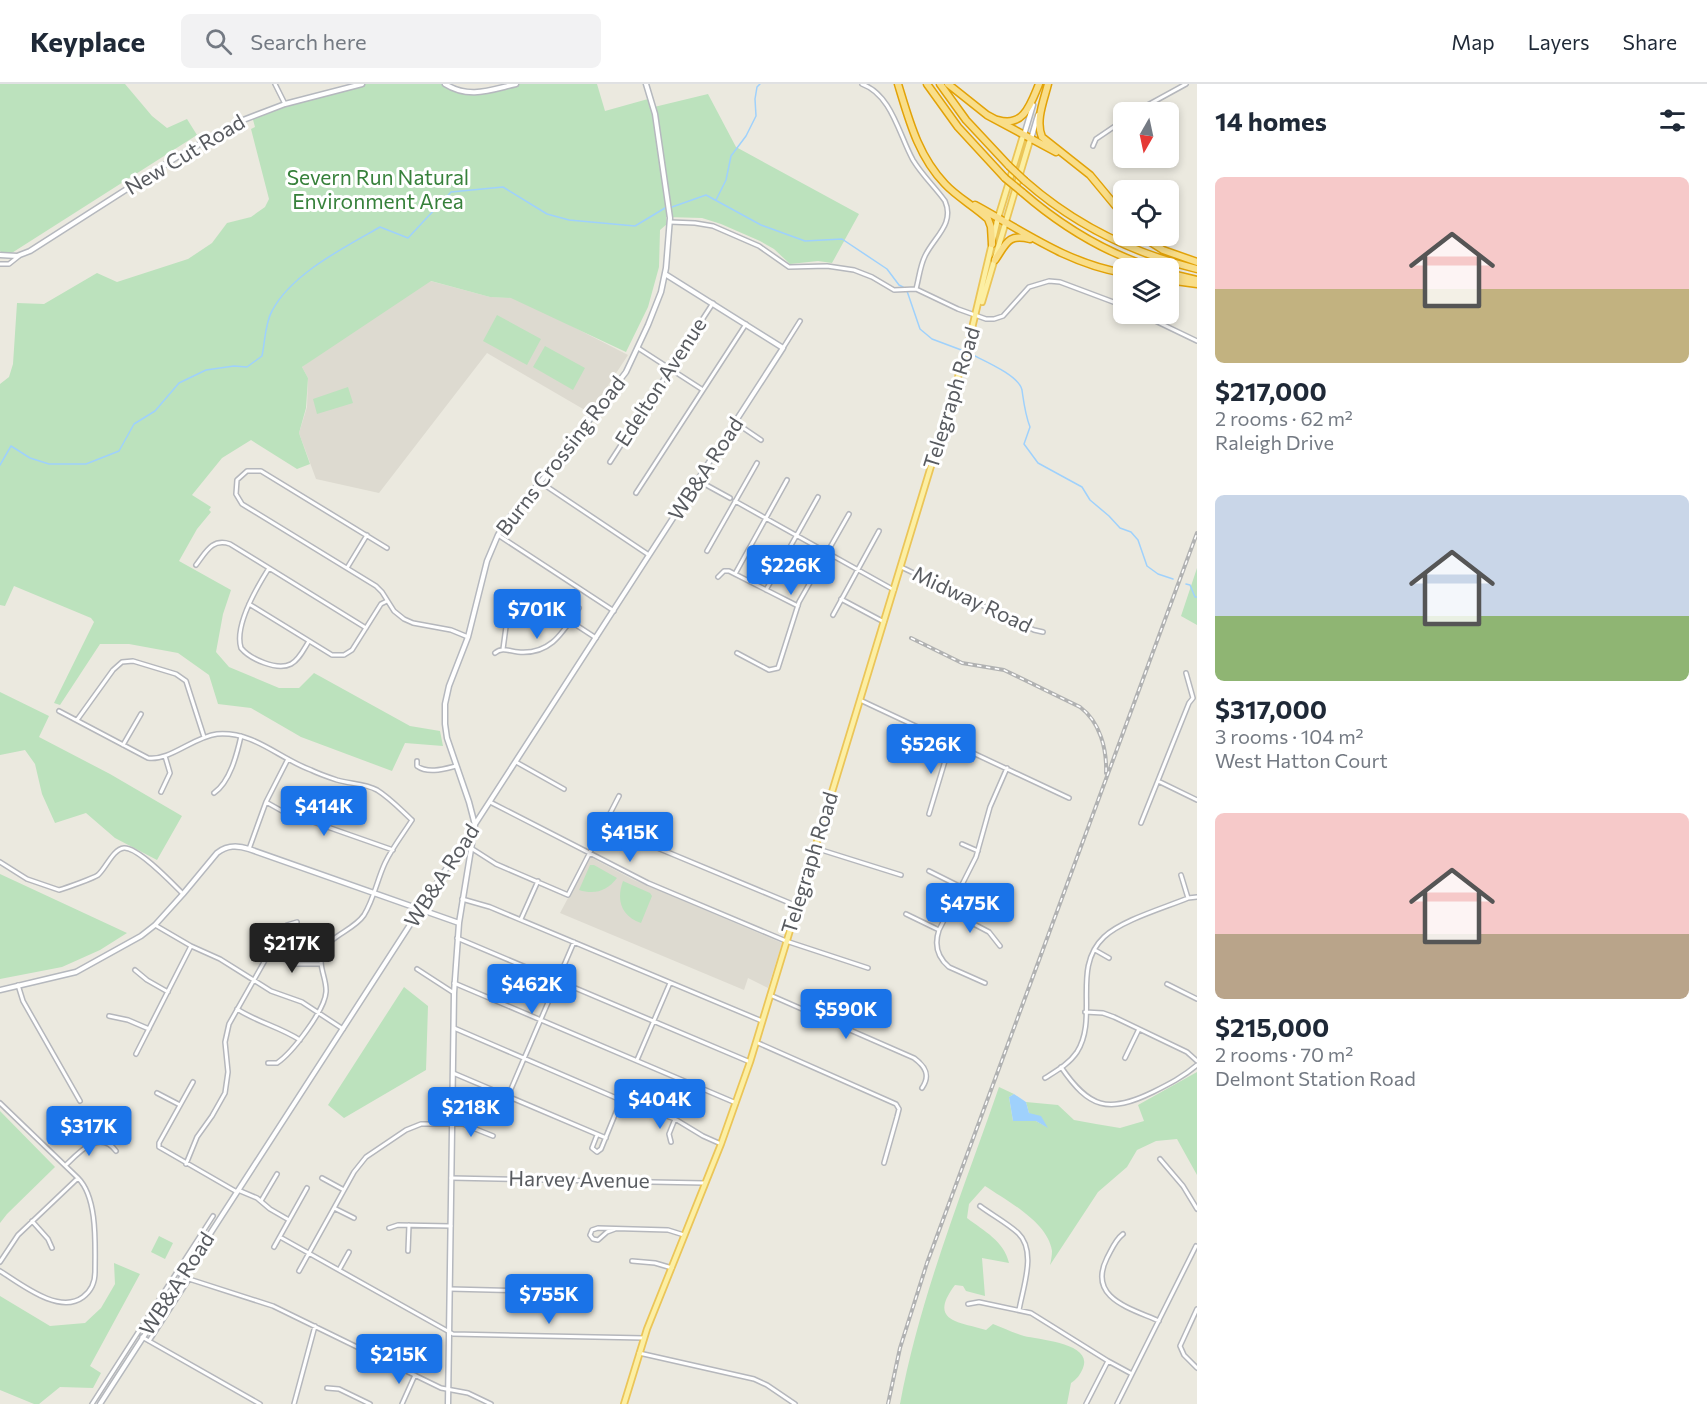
<!DOCTYPE html>
<meta charset="utf-8">
<style>
:root{--surface:#fff;--page:#f2f2f3;--text:#1f2937;--muted:#747a83;--line:#e0e1e3;--accent:#1a73e8}
body{margin:0;font-family:Commissioner,sans-serif;background:var(--page);color:var(--text);height:100vh;display:flex;flex-direction:column;font-size:22px;white-space:nowrap}
*{box-sizing:border-box;margin:0}
p{font-size:20px;color:var(--muted)}
.icon{flex:none;width:33px;height:33px;fill:none;stroke:currentColor;stroke-width:2;stroke-linecap:round;stroke-linejoin:round}
.map{position:relative;flex:1;overflow:hidden}
.side{display:flex;flex-direction:column;background:var(--surface);width:510px}
.side>*{flex:none}
.needle{width:39px;rotate:189deg}
.tools{position:absolute;left:1113px;top:18px;display:grid;gap:12px}
.tools a{display:grid;place-items:center;width:66px;height:66px;border-radius:9px;background:var(--surface);box-shadow:0 3px 9px #0003;font-size:30px}
.price{position:absolute;translate:-50% -51px;padding:0 14px;border-radius:6px;background:var(--accent);color:#fff;font-size:20px;line-height:39px;filter:drop-shadow(0 2px 3px #0008)}
.price::after{content:'';position:absolute;left:50%;top:36px;width:18px;height:14px;margin-left:-9px;background:inherit;clip-path:polygon(0 0,100% 0,50% 100%)}
.price.active{background:#222;color:#fff}
ul{padding:0;list-style:none}
li{display:grid;align-content:center;gap:12px;height:318px;padding:0 18px}
li span{display:grid;place-items:center;height:186px;border-radius:9px;color:#555}
li>.icon{margin-inline-start:auto}
span .icon{width:108px;height:108px;fill:#fffc;stroke-width:1}
li b{font-size:26px}
h2{display:flex;justify-content:space-between;align-items:center;height:72px;padding:0 18px;font-size:26px}
header{display:flex;align-items:center;gap:36px;box-sizing:border-box;height:84px;padding:0 30px;background:var(--surface);border-bottom:2px solid var(--line)}
header strong{font-size:28px}
nav{display:flex;gap:33px;margin-inline-start:auto;font-size:21px}
.search{width:420px;height:54px;background:var(--page);display:flex;align-items:center;gap:15px;box-sizing:border-box;padding:0 21px;border-radius:9px;color:var(--muted);font-size:22px}
main{display:flex;flex:1;min-height:0}
.map>svg:first-child{display:block}
</style>
<header>
<strong>Keyplace</strong>
<div class="search"><svg class="icon" aria-label="search" viewBox="0 0 24 24"><circle cx="10" cy="10" r="6"/><path d="M15 15l6 6"/></svg>Search here</div>
<nav><a>Map</a><a>Layers</a><a>Share</a></nav>
</header>
<main>
<div class="map">
<svg width="1197" height="1320" viewBox="0 0 1197 1320">
<rect width="100%" height="100%" fill="#ebe9df"/>
<!-- education -->
<path fill="#dddad0" d="M423,195L490,213L517,214L628,271L590,329L487,269L379,409L316,395L299,349L307,323L308,294L302,283Z
M590,773L634,796L782,859L768,904L748,894L744,906L560,829Z"/>
<!-- green -->
<path fill="#bce2bd" d="M0,0H125L152,32L167,44L187,35L197,51L7,172L0,167Z
M361,0H445L462,7L478,8L516,0H597L605,27L648,15L650,24L708,10L736,63L859,130L832,179L818,177L790,180L774,165L760,157L721,140L702,134L666,133L667,140L660,146L659,183L648,223L626,268L511,214L490,213L431,197L302,283L308,294L306,324L299,349L310,380L297,385L251,356L222,374L192,411L211,423L209,426L211,428L197,445L179,477L231,506L223,530L216,568L229,583L279,604H299L314,589L410,642L440,647L443,662L405,659L392,687L301,653L251,624L218,620L209,591L178,569L129,560H100L60,621L54,619L94,538L91,534L14,502L5,522L0,521V300L9,293L13,280L17,219L44,220L97,189L117,198L188,175L212,159L227,139L251,133L265,123L269,115L251,45L255,43L252,32L285,20Z
M497,231L541,255L527,281L483,257Z
M545,262L585,284L573,306L533,283Z
M348,303L353,319L317,330L313,315Z
M1197,484V541L1181,532Z
M0,608L49,632L39,653L110,690L182,732L157,776L115,754L86,729L55,739L42,710L35,680L25,666L0,671Z
M590,781H594L617,794C607,807 595,811 579,806Z
M0,790L127,849L100,866L62,883L0,895Z
M623,797L650,809L652,812L641,839C621,832 616,816 623,797Z
M404,903L428,922L426,986L344,1034L328,1021Z
M1197,988V1091L1177,1055L1156,1057L1137,1066L1127,1083L1098,1108L1050,1181C1051,1177 1052,1171 1052,1167C1048,1138 1007,1117 985,1102L969,1120L967,1134C984,1147 1004,1157 1009,1179L982,1174L985,1212L966,1207L963,1202L955,1201C927,1238 960,1238 986,1246L993,1240C1003,1244 1014,1249 1024,1252C1040,1256 1093,1259 1083,1284C1080,1291 1077,1295 1071,1299L1067,1320H900C920,1212 963,1107 999,1003L1014,1010L1009,1013L1013,1037H1036L1047,1043L1029,1029L1026,1018L1058,1021L1074,1036L1096,1040L1120,1044L1144,1037L1138,1021Z
M0,1027L55,1083L7,1130L0,1139Z
M159,1152L173,1159L165,1175L151,1168Z
M114,1179L140,1190L90,1282L101,1289L93,1304L60,1303L39,1320H34L0,1306V1212L50,1242L85,1239L101,1224L115,1200Z"/>
<!-- water -->
<path fill="#9fd1fc" d="M1014,1010L1026,1018L1029,1029L1041,1032L1048,1044L1036,1037H1013L1009,1013Z"/>
<g fill="none" stroke-linecap="round" stroke-linejoin="round">
<!-- stream -->
<path stroke="#9fd1fc" stroke-width="1.5" d="M716,116L726,96L731,72L746,52L756,32L755,15L757,3L760,0
M672,123L706,111L761,141L805,157L842,155L887,185L899,201L903,203
M907,207L920,245L932,255L964,267
M969,269C982,276 1019,291 1022,306C1024,320 1025,330 1030,343L1024,360L1038,379L1082,403L1090,416L1109,432L1120,444L1131,448L1138,456L1147,482L1158,490L1173,495
M0,381L11,362L30,374L49,380H86L119,367L134,340L155,327L179,299L206,286L234,282L247,283L262,272C265,258 265,239 272,227C291,190 345,163 380,143L408,154L451,108L503,103L547,130L569,136L635,142L665,124
M1186,500L1190,501L1195,513H1197"/>
<defs>
<path id="street" d="M275,0L285,20
M862,0C892,11 899,51 913,76C922,91 935,103 945,117C955,140 934,153 925,172C920,182 919,194 916,205
M1135,28L1186,0
M1093,62L1096,55L1124,36
M670,138L695,139L713,142L759,162L789,183L827,182L854,186L872,193L894,206L916,205L958,225L986,235H994L1003,232L1029,203L1049,197L1060,198L1124,222
M0,180H9L19,172
M1141,230L1197,257
M638,264L703,306
M783,264L800,237
M736,339L761,356
M610,378L713,219
M699,397L730,414
M540,398L649,471
M636,409L746,240
M735,417L894,506
M498,451L614,527
M387,464L261,387H247L237,396L236,410L242,420L376,502L382,508L394,527L404,535L413,539L451,546L468,553
M707,467L757,379
M196,481C206,468 212,454 230,460L366,544
M901,483L1034,546L1043,548
M269,484C257,503 234,542 241,564C250,575 277,587 291,580C299,576 304,565 309,557
M347,484L367,451
M735,490L787,396
M718,493L724,487H729L798,522
M766,506L818,413
M841,515L884,538
M249,520L332,571H344L352,566L381,520L387,517
M833,531L879,447
M570,537L596,554
M503,565L508,528
M495,569C502,563 509,567 518,568C551,571 563,548 579,524
M737,569L769,586L778,584L799,518L849,430
M860,616L1069,714
M59,627L148,674C170,677 193,653 217,650C254,647 278,674 311,686C319,690 328,693 337,696C350,700 364,699 377,706C390,714 401,726 412,736C403,750 392,764 385,779C377,796 374,815 364,831C354,846 331,851 323,867C317,882 327,894 326,908C325,926 292,969 277,979H268
M77,636L113,586L122,578L133,577L176,590L186,597L204,653
M123,661L141,630
M417,677V682C428,690 444,685 456,682
M516,678L564,705
M1158,697L1197,716
M161,708L170,689L165,672
M214,709C230,698 237,670 241,652
M266,718L282,727L393,766
M490,718L648,799L786,857L868,884
M929,730L951,657
M606,737L660,765L797,822
M1141,739L1189,619L1193,614L1186,589
M962,760L978,767
M471,764L496,780L568,811L619,712
M815,764L901,791
M249,765L266,718L288,675
M0,778L27,795L59,806C66,804 94,794 98,791C106,784 113,765 124,764C138,763 173,800 183,810
M929,787L961,803
M1181,791L1188,814
M462,815L490,823L762,937
M949,827L989,848L1000,862
M906,830L939,846
M521,835L538,797
M155,841L191,862L220,875L271,907L302,918L343,945
M457,854L750,978
M1095,866L1109,874
M270,868L294,880H321
M417,885L454,909
M135,886L147,896L168,908
M454,899L736,1019
M985,899L949,883C937,873 934,861 939,846L976,773L990,723L1007,684
M1167,900L1197,915
M18,901L23,917L80,1017
M770,911L914,974C925,982 931,991 922,1004
M237,925C257,938 280,943 300,956
M1085,928L1103,929L1114,933L1187,968L1197,977
M109,932L128,936L149,945
M454,944L621,1016L675,1035L703,1052L721,1060
M756,958L896,1020L899,1025L897,1033L884,1079
M136,970L191,862
M1125,974L1139,945
M637,976L670,899
M1061,983C1089,1024 1108,1030 1153,1008C1169,1000 1183,993 1197,981
M453,989L606,1054
M1045,994C1056,987 1069,980 1077,968C1099,933 1071,884 1104,853C1122,836 1164,824 1188,814L1197,813
M193,998L159,1059V1063L237,1108
M157,1009L180,1021
M508,1012L574,858
M0,1019L78,1094C98,1114 95,1161 95,1188C95,1198 91,1207 83,1213C59,1231 21,1200 0,1187
M597,1051L592,1064L597,1068L601,1065L621,1016
M671,1058L669,1050L675,1035
M1160,1075L1183,1102L1197,1125
M186,1080L197,1053L212,1032L225,1009L228,988L225,958L229,940L281,848L287,841L297,838
M66,1081C79,1068 100,1045 116,1067
M322,1094L344,1106
M451,1094L704,1099
M238,1106L257,1114L270,1125L289,1136
M261,1117L277,1090
M980,1122C992,1131 1007,1139 1018,1149C1037,1167 1023,1203 1019,1226
M334,1124L354,1134
M32,1137L48,1155L52,1164
M389,1144L398,1141L451,1142
M615,1145L607,1148L598,1156L593,1155L590,1151L592,1146L598,1144L668,1146L684,1151
M1123,1150C1115,1156 1112,1165 1107,1174C1087,1214 1130,1224 1159,1237
M280,1153L453,1250L644,1254
M274,1163L307,1104
M408,1167L409,1141
M632,1177L655,1179L672,1184
M0,1178L18,1151L78,1094
M339,1186L349,1168
M299,1187L354,1088L366,1073L406,1046L421,1040H463L493,1052
M178,1189L189,1195L273,1222L441,1304L468,1309L491,1320
M450,1205L536,1207
M968,1220L979,1218L1031,1229L1108,1277L1132,1290
M1197,1225L1180,1262L1184,1271L1197,1284
M142,1253L260,1320
M149,1257L189,1195
M639,1269L754,1295L767,1301L795,1320
M327,1304L339,1305L370,1320
M92,1320L213,1132
M294,1320L315,1242
M402,1320L415,1291
M1086,1320L1108,1277
M1117,1320L1196,1162"/>
<path id="secondary" d="M445,0C469,15 490,6 516,0
M1024,51L1033,21
M1031,55L1038,31
M0,171L17,172L30,167L177,73L238,38L285,20L362,0
M0,906L76,888L141,852L155,841L183,810L217,769C227,761 237,761 249,765L459,839
M100,1320L783,264L665,190
M448,1320L454,909L459,839L475,741L469,718L447,654L445,640V620L449,602L468,553L487,477L498,451L509,434L559,376L626,288L648,241L661,208L666,184L670,134L655,30L646,0"/>
<path id="primary" d="M982,218L1030,56
M624,1320L647,1245L721,1060L750,978L969,257L998,134L1023,52"/>
<path id="highway" d="M898,0C909,36 918,72 945,100C957,113 974,122 988,135L991,143L992,160
M927,0L958,43L1005,94
M940,0L966,36L1009,82
M948,0L987,31L1056,68
M1048,0C1044,16 1035,37 1042,53L1090,91L1124,132
M998,36C1024,44 1031,19 1039,0
M1025,97C1076,142 1132,169 1197,185
M1022,108C1061,142 1104,168 1153,184
M975,121C1023,147 1068,180 1124,189
M1141,152L1163,166L1197,178
M995,176C1006,160 1008,149 1030,155
M1168,189L1197,196
M1168,196L1197,200"/>
</defs>
<!-- street casing -->
<use href="#street" stroke="#b5b7bc" stroke-width="6"/>
<!-- secondary casing -->
<use href="#secondary" stroke="#b5b8be" stroke-width="7"/>
<!-- primary casing -->
<use href="#primary" stroke="#ebc558" stroke-width="8"/>
<!-- highway casing -->
<use href="#highway" stroke="#e2a208" stroke-width="9"/>
<!-- street -->
<use href="#street" stroke="#fff" stroke-width="3"/>
<!-- secondary -->
<use href="#secondary" stroke="#fff" stroke-width="4"/>
<!-- primary -->
<use href="#primary" stroke="#fcefa3" stroke-width="4.5"/>
<!-- highway -->
<use href="#highway" stroke="#f9de89" stroke-width="6"/>
<defs>
<path id="rail" d="M911,554L962,579L1004,586L1080,623C1100,638 1107,665 1106,689
M888,1320L900,1264L927,1179L1197,449"/>
</defs>
<!-- rail casing -->
<use href="#rail" stroke="#b1b2b2" stroke-width="4"/>
<!-- rail -->
<use href="#rail" stroke="#fff" stroke-width="1.5" stroke-dasharray="4.5" stroke-linecap="butt"/>
<defs>
<path id="highway-bridge" d="M1009,82L1025,97
M1005,94L1022,108"/>
</defs>
<!-- highway-bridge casing -->
<use href="#highway-bridge" stroke="#e2a208" stroke-width="9" stroke-linecap="butt"/>
<!-- highway-bridge -->
<use href="#highway-bridge" stroke="#f9de89" stroke-width="6"/>
</g>
<g text-anchor="middle" stroke-width="6" stroke-linejoin="round" paint-order="stroke">
<!-- street labels -->
<g font-size="21" fill="#585b60" stroke="#fff">
<text transform="translate(185 71) rotate(-31)" y="7">New Cut Road</text>
<text transform="translate(661 298) rotate(-57)" y="7">Edelton Avenue</text>
<text transform="translate(952 314) rotate(-73)" y="7">Telegraph Road</text>
<text transform="translate(561 372) rotate(-52)" y="7">Burns Crossing Road</text>
<text transform="translate(706 385) rotate(-57)" y="7">WB&amp;A Road</text>
<text transform="translate(972 516) rotate(25)" y="7">Midway Road</text>
<text transform="translate(810 779) rotate(-73)" y="7">Telegraph Road</text>
<text transform="translate(442 792) rotate(-57)" y="7">WB&amp;A Road</text>
<text transform="translate(579 1096) rotate(1)" y="7">Harvey Avenue</text>
<text transform="translate(177 1200) rotate(-57)" y="7">WB&amp;A Road</text>
</g>
<!-- park labels -->
<g font-size="21" fill="#37813b" stroke="#fff">
<text x="378" y="101">Severn Run Natural<tspan x="378" dy="24">Environment Area</tspan></text>
</g>
</g>
</svg>
<div class="tools">
<a><svg class="needle" viewBox="-14 -14 28 28"><path d="M0-13l5 13h-10z" fill="#e53935"/><path d="M0 13l5-13h-10z" fill="#747a83"/></svg></a>
<a><svg class="icon" aria-label="locate" viewBox="0 0 24 24"><circle cx="12" cy="12" r="6"/><path d="M12 2v4M12 18v4M2 12h4M18 12h4"/></svg></a>
<a><svg class="icon" aria-label="layers" viewBox="0 0 24 24"><path d="M12 4l9 5-9 5-9-5zM3 14l9 5 9-5"/></svg></a>
</div>
<b class="price" style="left:791px;top:512px">$226K</b>
<b class="price" style="left:537px;top:556px">$701K</b>
<b class="price" style="left:931px;top:691px">$526K</b>
<b class="price" style="left:324px;top:753px">$414K</b>
<b class="price" style="left:630px;top:779px">$415K</b>
<b class="price" style="left:970px;top:850px">$475K</b>
<b class="price active" style="left:292px;top:890px">$217K</b>
<b class="price" style="left:532px;top:931px">$462K</b>
<b class="price" style="left:846px;top:956px">$590K</b>
<b class="price" style="left:660px;top:1046px">$404K</b>
<b class="price" style="left:471px;top:1054px">$218K</b>
<b class="price" style="left:89px;top:1073px">$317K</b>
<b class="price" style="left:549px;top:1241px">$755K</b>
<b class="price" style="left:399px;top:1301px">$215K</b>
</div>
<section class="side">
<h2>14 homes<svg class="icon" aria-label="filters" viewBox="0 0 24 24"><path d="M4 7h16M4 17h16"/><circle cx="9" cy="7" r="2"/><circle cx="15" cy="17" r="2"/></svg></h2>
<ul>
<li><span style="background:linear-gradient(#f6c9c9 60%,#c2b280 0)"><svg class="icon" aria-label="home" viewBox="0 0 24 24"><path d="M3 11l9-7 9 7M6 9v11h12V9"/></svg></span><div><b>$217,000</b><p>2 rooms · 62 m²</p><p>Raleigh Drive</p></div></li>
<li><span style="background:linear-gradient(#c9d6e8 65%,#8fb573 0)"><svg class="icon" aria-label="home" viewBox="0 0 24 24"><path d="M3 11l9-7 9 7M6 9v11h12V9"/></svg></span><div><b>$317,000</b><p>3 rooms · 104 m²</p><p>West Hatton Court</p></div></li>
<li><span style="background:linear-gradient(#f6c9c9 65%,#b9a48a 0)"><svg class="icon" aria-label="home" viewBox="0 0 24 24"><path d="M3 11l9-7 9 7M6 9v11h12V9"/></svg></span><div><b>$215,000</b><p>2 rooms · 70 m²</p><p>Delmont Station Road</p></div></li>
</ul>
</section>
</main>
